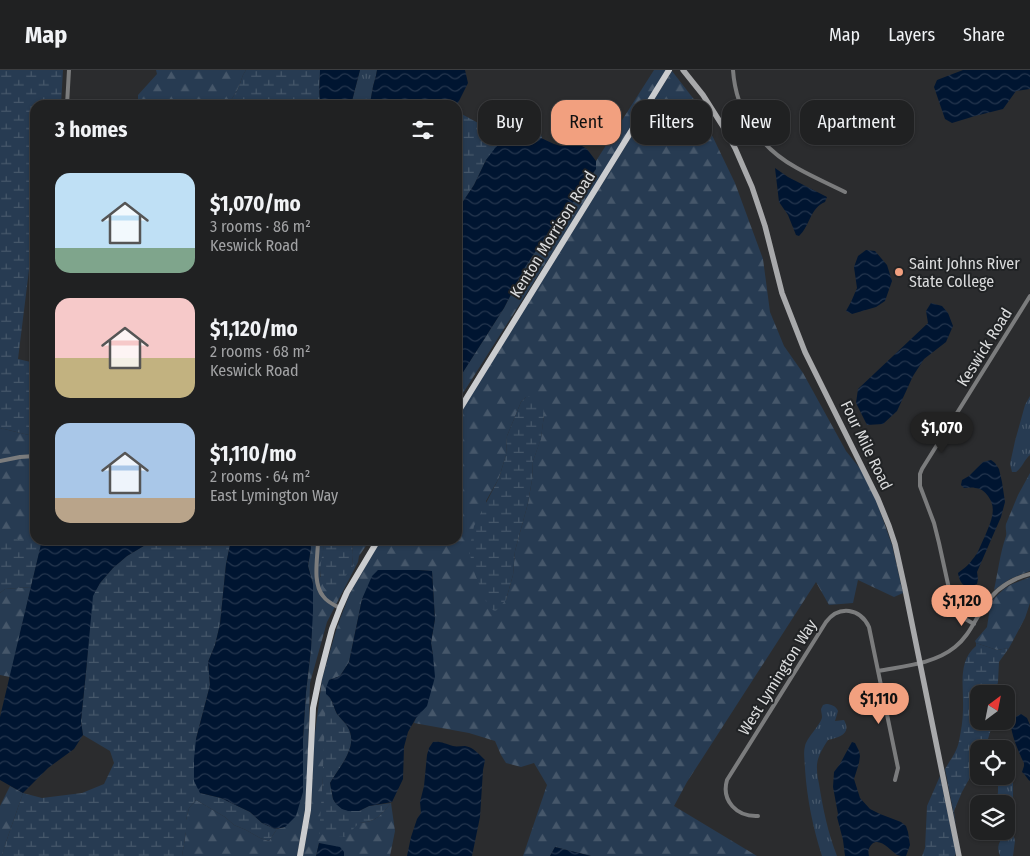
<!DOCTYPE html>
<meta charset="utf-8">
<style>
:root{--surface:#202122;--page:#28292a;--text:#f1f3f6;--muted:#a2a3a5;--line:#3d3e40;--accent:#f2a07f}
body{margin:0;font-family:"Fira Sans Condensed",sans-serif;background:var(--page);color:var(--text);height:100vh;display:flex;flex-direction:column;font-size:19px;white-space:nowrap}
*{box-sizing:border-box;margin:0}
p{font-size:16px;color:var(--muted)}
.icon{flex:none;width:28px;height:28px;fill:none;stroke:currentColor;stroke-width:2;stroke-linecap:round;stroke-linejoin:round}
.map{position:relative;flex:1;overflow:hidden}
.sheet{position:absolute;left:30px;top:30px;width:432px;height:445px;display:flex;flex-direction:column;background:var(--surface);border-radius:15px;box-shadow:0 1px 4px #0004,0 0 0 1px var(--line)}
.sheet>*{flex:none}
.guide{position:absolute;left:478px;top:30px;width:475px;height:45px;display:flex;gap:10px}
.needle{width:32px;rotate:32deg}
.tools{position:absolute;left:970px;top:615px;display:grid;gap:10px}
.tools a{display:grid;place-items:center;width:45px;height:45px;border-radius:10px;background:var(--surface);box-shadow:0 1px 4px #0004,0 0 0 1px var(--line);font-size:25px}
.price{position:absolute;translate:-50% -42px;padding:0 11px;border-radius:18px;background:var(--accent);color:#111;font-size:16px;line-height:32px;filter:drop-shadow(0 1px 2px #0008)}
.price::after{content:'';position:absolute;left:50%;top:30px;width:15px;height:11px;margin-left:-8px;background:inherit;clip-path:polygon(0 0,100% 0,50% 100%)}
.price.on{background:#222;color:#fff}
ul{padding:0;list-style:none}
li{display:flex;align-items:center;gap:15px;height:125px;padding:0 25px}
li span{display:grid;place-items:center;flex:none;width:140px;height:100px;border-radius:15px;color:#555}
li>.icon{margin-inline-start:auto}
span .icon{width:60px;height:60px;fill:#fffc;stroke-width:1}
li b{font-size:21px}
h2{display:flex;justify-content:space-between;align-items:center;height:60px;padding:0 25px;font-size:21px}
.tag{padding:0 18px;border-radius:15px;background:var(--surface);box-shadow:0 1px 4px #0004,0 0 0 1px var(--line);font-size:18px;line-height:45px}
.tag.on{background:var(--accent);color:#111}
header{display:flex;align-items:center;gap:30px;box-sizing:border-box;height:70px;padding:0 25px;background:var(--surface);border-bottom:1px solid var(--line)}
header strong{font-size:24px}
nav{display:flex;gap:28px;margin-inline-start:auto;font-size:18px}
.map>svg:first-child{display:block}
</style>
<header>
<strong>Map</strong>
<nav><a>Map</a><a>Layers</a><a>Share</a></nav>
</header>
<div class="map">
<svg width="1030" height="786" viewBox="0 0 1030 786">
<defs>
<pattern id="grass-tufts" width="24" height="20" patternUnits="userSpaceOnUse" patternTransform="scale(1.25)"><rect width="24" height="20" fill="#273b52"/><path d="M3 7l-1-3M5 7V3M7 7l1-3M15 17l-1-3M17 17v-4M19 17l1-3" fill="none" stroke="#46576a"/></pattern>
<pattern id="forest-firs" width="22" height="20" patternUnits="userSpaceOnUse" patternTransform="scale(1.25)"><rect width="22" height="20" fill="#273b52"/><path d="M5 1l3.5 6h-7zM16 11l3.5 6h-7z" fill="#46576a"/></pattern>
<pattern id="wetland-marsh" width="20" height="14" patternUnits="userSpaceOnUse" patternTransform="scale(1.25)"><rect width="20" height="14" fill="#273b52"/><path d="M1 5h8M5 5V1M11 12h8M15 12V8" fill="none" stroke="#46576a"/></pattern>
<pattern id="water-waves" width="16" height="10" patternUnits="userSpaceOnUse" patternTransform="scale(1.25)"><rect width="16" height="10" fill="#001531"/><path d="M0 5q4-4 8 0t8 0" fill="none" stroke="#25364e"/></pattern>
</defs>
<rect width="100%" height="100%" fill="#2b2c2e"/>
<!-- grass -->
<path fill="url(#grass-tufts)" d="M360,0H377C376,8 373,14 372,22C371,27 371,30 369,35H351Z
M1030,326V385C1024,390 1022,398 1016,402H1012L1010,394L1015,371L1025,335Z
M826,634C831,634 836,636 838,641L835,651L844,650C852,664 839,667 828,670C823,678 816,688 817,699C817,704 818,709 819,714C823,739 828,763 837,786H822C813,758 807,729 805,699C805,692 803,683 805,676C807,667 822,653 822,647C822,644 821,642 821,639L823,635Z
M1006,688L1010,689L1013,701V730L1011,756L1015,771L1013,786H1000C995,774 1002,772 1003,761H1006V734H996L998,722V706H1006Z"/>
<!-- forest -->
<path fill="url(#forest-firs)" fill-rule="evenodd" d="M156,0H246L243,5L238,19L228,35H138V25L157,4Z
M654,0H666L600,108L458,331V310L504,238L525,197L558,148L575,130L581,119L591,107L596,99V91Z
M672,1L696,32L735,113L763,189L770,242L784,276L803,303L846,381L862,401L876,430L892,475L903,523L894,527L858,510L853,533L829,535L816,512L687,712L674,736L757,786H591L555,777L550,786H523L547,715L534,693L521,697L506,693L501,685L495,671L469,663L414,653L416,648L433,585L431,573L435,549L432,501L418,500H378L362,529L349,592L340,606L329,610L322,722L359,753C376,752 381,745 391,733L395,761L390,786H344V782L319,773L316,786H303L311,740L314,670L322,609L337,557L350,523L381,470H458V347ZM526,327L544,345L541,368L533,391L532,410L528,433L515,481L513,505L506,530L486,431L499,408L506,385L507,366L521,332Z
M35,345V470H42V471L0,469V358L33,366Z
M1030,403V501L1010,509L994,520C998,502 1000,483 1006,466C1007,462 1005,459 1006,454L1018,425Z
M310,470H325L323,482L320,507L353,496L352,485L353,470H370L359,486L358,492L327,552L310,613L307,721L305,740L297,786H182L186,762V750L189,738L196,730L225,747L234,755L246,760L260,768L269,771L277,759L285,757L303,669L306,622L311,579L313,514L308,496L311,478Z
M1030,507V533L1025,548L1009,578L997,580L976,573L975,571L987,557L991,531L1004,519L1012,514Z
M31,517L10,607L0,605V523L5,519Z
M10,716L23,723L5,775L2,786H0V736Z"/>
<!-- wetland -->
<path fill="url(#wetland-marsh)" d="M0,0H63L61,35H35V192H30L18,289L35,293V345L33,366L0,358Z
M246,0H320C320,13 318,22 321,35H228L238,19L243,5Z
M458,42L480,54C485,52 489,52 495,51C499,50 502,48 506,47C525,43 538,49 542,68C527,76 518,74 503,71L486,90L474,115L458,139Z
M526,327H532L542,333L544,345L541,369L533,391L532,410L528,433L515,481L513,505L506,530L495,542L487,534L475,504L469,481L474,456L499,408L506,385L507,366L521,332Z
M7,468L42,471L31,517L5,519L0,523V469Z
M148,470H231L226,494L220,554L215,575L208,592L210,615L196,669L200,723L221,728L250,742L262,753L275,759H277L269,771L260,768L246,760L234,755L225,747L196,730L189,738L186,750V762L182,786H2L5,775L23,723L42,728L82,723L104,714L114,693L110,681L83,665L81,651L86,602L92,526L100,513L113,498L127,486L147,474Z
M325,470H353L352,485L353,496L332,524C329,522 324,519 323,515C317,505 323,482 325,470Z
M976,573L997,580L1009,578L999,592L998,612L995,624H979V651H991V659L985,679H979V691L962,722L954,741L956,756L945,699C950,690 957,682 959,671C961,661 963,650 963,639C964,617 957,592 976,576Z
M326,624C333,629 333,636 337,644C340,648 344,651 347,656C360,675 340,696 330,713L333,729L336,734L342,739L359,741L369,736L391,733C381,745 376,752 359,753L345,767L319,764L322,722Z
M940,706L956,783L955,786H922L925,778L927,736Z"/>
<!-- water -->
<path fill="url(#water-waves)" d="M320,0H360L351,35H321C318,23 320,12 320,0Z
M377,0H465L468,13L457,35H369C371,30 371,27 372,22C373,14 376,8 377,0Z
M963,0H1030V19L1016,21L1003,39L975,46L952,53L945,49L934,17L937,10Z
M541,68L554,74L561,76L575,75L582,76L587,79L596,91V99L581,119L575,130L558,148L525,197L504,238L458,310V139L474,115L486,90L495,78L503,71C518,74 528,76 541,68Z
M775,98L788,107L827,127L825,132C810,138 810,156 799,166L796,165L788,145L779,132Z
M866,180L875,181L887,195L892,211L885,231L876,237L852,244L846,241L851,232L857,218L854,197L858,186Z
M931,233L942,236L948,243L953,256L946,272L924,289L913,306L897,341L883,354L867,355L856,333L858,319L928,253L926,241Z
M991,390L995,393L999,399L1002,412L1005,432L1001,447L977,502L978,509L977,514C974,515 972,516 969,516C961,517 959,508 958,503C963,499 969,495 972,490C978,484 981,474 985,466C990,453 998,439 988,426C985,422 981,418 975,418C972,417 968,418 964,418L961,415L962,410L969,406L983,392Z
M42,470H148L147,474L127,486L113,498L100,513L93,526L86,602L81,651L83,665L74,679L48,698L23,723L0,710V647Z
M231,470H310L311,478L308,496L313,514V541L311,579L306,622L303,669V722L296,746L285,757L275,759L262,753L250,742L221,728L200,723L194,711V689L196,669L210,615L208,592L215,575L220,554L226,494Z
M378,500H418L432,501L435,549L431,573L433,585L435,607L427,636L416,648L408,662L404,677L403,709L392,732L369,736L359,741H348L342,739L336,734L333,729L330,713C340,696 360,675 347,656C344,651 340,648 337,644C333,636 333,629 326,624V618L329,610L340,606L349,592L362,529L372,506Z
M1021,644L1027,648L1030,655V711C1027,709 1026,705 1022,702L1024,696V693C1020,685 1008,659 1012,651C1013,647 1018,646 1021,644Z
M433,672C441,671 445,674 453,676C456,677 461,676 465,676C473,677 479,684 485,690L483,700L480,747L472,786H407L411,767L417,749L421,743L420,732L424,716L427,685L429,678Z
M852,672L855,673L859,681L860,686L859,693L854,709L860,728L870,739L880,744L901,752L906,756L908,762L910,775L906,786C902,786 900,786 897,785C891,781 880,767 872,774C868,778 868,782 869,786H845L843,770L837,747L838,744L833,717L834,702L840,694L848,679Z
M319,773L340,777L344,782V786H316Z
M555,777L591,786H550Z"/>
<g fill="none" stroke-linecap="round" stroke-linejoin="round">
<!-- minor -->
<path stroke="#7b7c7d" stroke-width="4" d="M733,0C736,43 760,78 797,98C813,107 829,114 845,122
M67,35L69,0
M0,391L20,387L35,386
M318,470C318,487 312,513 323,526C327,532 334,535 340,538
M974,554L960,546L953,537L939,473L934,453L920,416V404L922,399L1030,226
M878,601C904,596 934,594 955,577C969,566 974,551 984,537C994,520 1011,509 1030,504
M758,746C737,747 721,731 727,710L826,552C839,535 860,538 869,557L898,698L895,710"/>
<!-- secondary -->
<path stroke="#a8a9ab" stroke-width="5.5" d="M683,0L703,25L722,55L735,78L752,117L765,156L782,223L805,282L878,429L889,456L895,474L905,519L959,786"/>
<!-- primary -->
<path stroke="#cacccf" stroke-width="6" d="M458,342L669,0
M300,786L308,740L313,638L319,609L332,559L340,538L347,522L378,470"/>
</g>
<!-- markers -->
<circle fill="#f2a07f" stroke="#212325" stroke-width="2" cx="899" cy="202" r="5"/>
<g text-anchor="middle" stroke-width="4" stroke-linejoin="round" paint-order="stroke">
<!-- street labels -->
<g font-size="16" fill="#dbdcdd" stroke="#212325">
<text transform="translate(552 164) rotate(-58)" y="6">Kenton Morrison Road</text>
<text transform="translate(984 277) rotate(-58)" y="6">Keswick Road</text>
<text transform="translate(867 375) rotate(64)" y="6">Four Mile Road</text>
<text transform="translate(777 607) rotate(-58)" y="6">West Lymington Way</text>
</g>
<!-- poi labels -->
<g font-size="16" fill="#dbdcdd" stroke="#212325" text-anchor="start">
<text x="909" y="199">Saint Johns River<tspan x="909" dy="18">State College</tspan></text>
</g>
</g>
</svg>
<div class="tools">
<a><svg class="needle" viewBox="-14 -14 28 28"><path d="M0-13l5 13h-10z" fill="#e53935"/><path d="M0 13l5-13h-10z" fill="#a2a3a5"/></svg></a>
<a><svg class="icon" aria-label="locate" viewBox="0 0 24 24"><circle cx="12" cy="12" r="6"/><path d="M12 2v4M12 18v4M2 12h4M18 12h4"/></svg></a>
<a><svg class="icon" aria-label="layers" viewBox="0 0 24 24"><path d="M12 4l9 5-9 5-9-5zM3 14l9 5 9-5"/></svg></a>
</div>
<b class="price on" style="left:942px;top:384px">$1,070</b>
<b class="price" style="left:962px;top:557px">$1,120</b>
<b class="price" style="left:879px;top:655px">$1,110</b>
<div class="guide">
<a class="tag">Buy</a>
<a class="tag on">Rent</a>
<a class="tag">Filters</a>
<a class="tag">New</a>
<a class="tag">Apartment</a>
</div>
<section class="sheet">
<h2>3 homes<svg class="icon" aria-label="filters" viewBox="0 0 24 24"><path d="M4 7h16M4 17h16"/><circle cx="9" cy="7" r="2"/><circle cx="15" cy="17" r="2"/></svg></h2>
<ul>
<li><span style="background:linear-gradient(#bfe0f5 75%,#7fa58c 0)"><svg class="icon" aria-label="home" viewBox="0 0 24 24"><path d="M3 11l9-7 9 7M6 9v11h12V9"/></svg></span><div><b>$1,070/mo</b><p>3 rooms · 86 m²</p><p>Keswick Road</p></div></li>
<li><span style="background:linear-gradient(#f6c9c9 60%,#c2b280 0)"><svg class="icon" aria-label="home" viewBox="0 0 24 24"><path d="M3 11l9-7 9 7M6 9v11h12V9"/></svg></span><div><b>$1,120/mo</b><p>2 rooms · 68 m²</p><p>Keswick Road</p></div></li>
<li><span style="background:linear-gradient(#a9c7e8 75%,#b9a48a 0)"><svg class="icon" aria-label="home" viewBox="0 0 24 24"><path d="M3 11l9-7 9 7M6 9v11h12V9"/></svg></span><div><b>$1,110/mo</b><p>2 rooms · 64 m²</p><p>East Lymington Way</p></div></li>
</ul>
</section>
</div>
